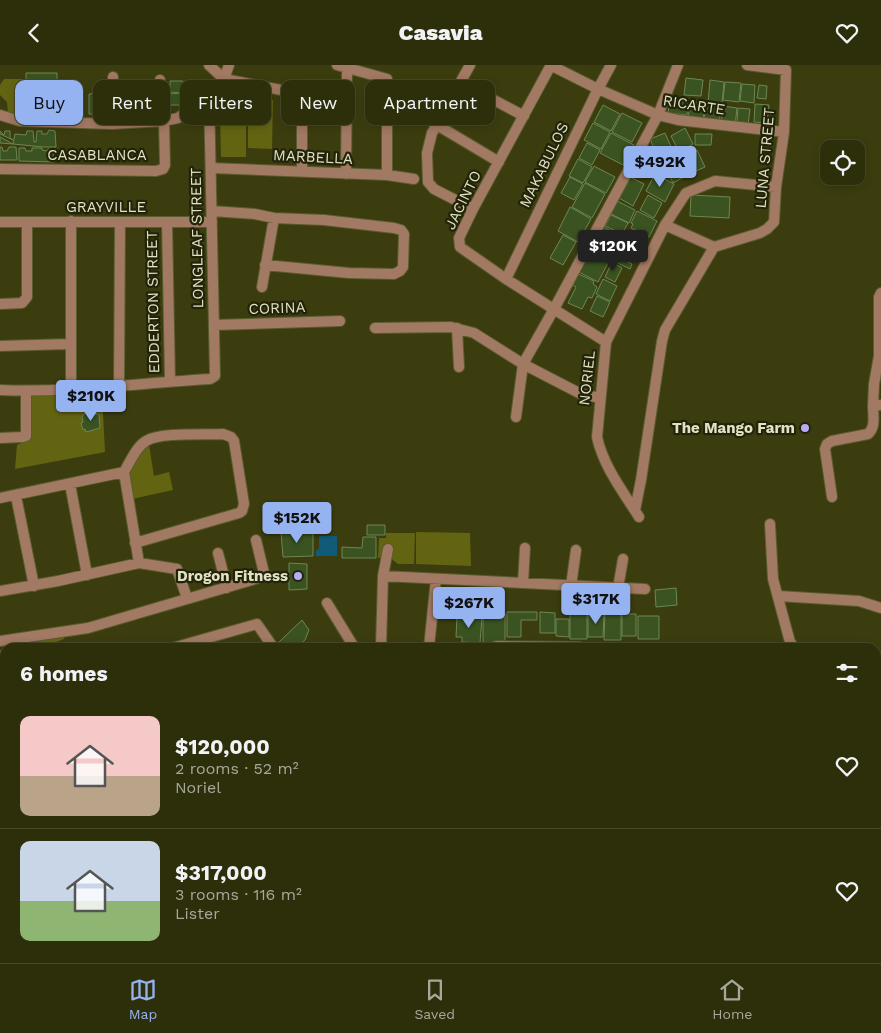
<!DOCTYPE html>
<meta charset="utf-8">
<style>
:root{--surface:#2d2e0a;--page:#353613;--text:#f1f3f6;--muted:#a7a89c;--line:#484a2b;--accent:#95b2f1}
body{margin:0;font-family:"Work Sans",sans-serif;background:var(--page);color:var(--text);height:100vh;display:flex;flex-direction:column;font-size:19px;white-space:nowrap}
*{box-sizing:border-box;margin:0}
p{font-size:16px;color:var(--muted)}
.icon{flex:none;width:28px;height:28px;fill:none;stroke:currentColor;stroke-width:2;stroke-linecap:round;stroke-linejoin:round}
.map{position:relative;flex:1;overflow:hidden}
.drawer{position:absolute;left:0px;top:578px;width:881px;height:321px;display:flex;flex-direction:column;background:var(--surface);border-radius:15px 15px 0 0;box-shadow:0 2px 8px #0003,0 0 0 1px var(--line)}
.drawer>*{flex:none}
.banner{position:absolute;left:15px;top:15px;width:500px;height:45px;display:flex;gap:10px}
.fabs{position:absolute;left:820px;top:75px;display:grid;gap:10px}
.fabs a{display:grid;place-items:center;width:45px;height:45px;border-radius:10px;background:var(--surface);box-shadow:0 2px 8px #0003,0 0 0 1px var(--line);font-size:25px}
.price{position:absolute;translate:-50% -42px;padding:0 11px;border-radius:5px;background:var(--accent);color:#111;font-size:16px;line-height:32px;filter:drop-shadow(0 1px 2px #0008)}
.price::after{content:'';position:absolute;left:50%;top:30px;width:15px;height:11px;margin-left:-8px;background:inherit;clip-path:polygon(0 0,100% 0,50% 100%)}
.price.selected{background:#222;color:#fff}
ul{padding:0;list-style:none}
li{display:flex;align-items:center;gap:15px;height:125px;padding:0 20px}
li+li{border-top:1px solid var(--line)}
li span{display:grid;place-items:center;flex:none;width:140px;height:100px;border-radius:10px;color:#555}
li>.icon{margin-inline-start:auto}
span .icon{width:60px;height:60px;fill:#fffc;stroke-width:1}
li b{font-size:21px}
h2{display:flex;justify-content:space-between;align-items:center;height:60px;padding:0 20px;font-size:21px}
.tag{padding:0 18px;border-radius:10px;background:var(--surface);box-shadow:0 2px 8px #0003,0 0 0 1px var(--line);font-size:18px;line-height:45px}
.tag.selected{background:var(--accent);color:#111}
header{display:flex;justify-content:space-between;align-items:center;height:65px;padding:0 20px;background:var(--surface);font-size:22px;font-weight:800}
.menu{display:flex;justify-content:space-around;align-items:center;height:70px;border-top:1px solid var(--line);background:var(--surface);font-size:14px;color:var(--muted)}
.menu a{display:grid;justify-items:center;gap:2px}
.menu .selected{color:var(--accent)}
.map>svg:first-child{display:block}
</style>
<header><svg class="icon" aria-label="back" viewBox="0 0 24 24"><path d="M15 5l-7 7 7 7"/></svg>Casavia<svg class="icon" aria-label="heart" viewBox="0 0 24 24"><path d="M12 20l-8-8c-3-5 5-10 8-4 3-6 11-1 8 4z"/></svg></header>
<div class="map">
<svg width="881" height="898" viewBox="0 0 881 898">
<rect width="100%" height="100%" fill="#3c3d0e"/>
<!-- green -->
<path fill="#636412" d="M4,14H26V51L8,48L7,37L0,30V20Z
M248,34L273,35L272,84L248,83Z
M220,49L246,50V92H221Z
M102,329L105,387L15,404L17,380L28,375V331Z
M149,380L154,411L169,407L173,425L132,434L128,408L141,387Z
M416,467L470,468L471,501L416,499Z
M386,468H415L414,499H398L389,492L378,493L379,473H386Z
M64,570V574L43,582H17L16,578Z"/>
<!-- water -->
<path fill="#105b77" d="M319,471H337V491H316V485L319,484Z"/>
<g fill="none" stroke-linecap="round" stroke-linejoin="round">
<!-- canal -->
<path stroke="#105b77" stroke-width="10" d="M0,842L5,847
M56,894L58,898"/>
</g>
<!-- building -->
<path fill="#3b5320" stroke="#6d8752" d="M26,8H57V41H53V54L31,53V42H26Z
M686,13L703,15L701,31L684,30Z
M710,15L724,17L722,39L708,38Z
M170,16H183V28L170,27Z
M725,17L741,18L739,37L723,35Z
M742,19L755,20L754,38L740,36Z
M141,20H154V32L140,31Z
M759,20L767,21L766,34L757,33Z
M106,27L107,50L89,49V29Z
M181,28L184,40H170L169,29Z
M122,30H134L137,48L124,49L119,46Z
M670,35L688,37L687,50L668,48Z
M690,37L705,39L703,56L688,54Z
M706,39L721,40L719,59L704,57Z
M755,39L769,40L767,58L754,57Z
M603,40L620,49L611,66L594,57Z
M723,41L737,43L735,61L721,59Z
M738,43L750,44L748,60L737,58Z
M622,48L642,58L632,77L612,67Z
M593,58L610,67L601,84L584,75Z
M685,63L693,79L679,87L671,71Z
M49,65L55,66L56,82H43L13,79L15,69L26,70L27,66H33L34,77H36L37,66H42V69H47Z
M0,66L4,70L5,66H10V73L13,75L0,69Z
M611,68L634,80L623,100L600,88Z
M665,68L672,84L657,90L650,74Z
M695,69H712L711,80H695Z
M0,72L13,79L0,78Z
M587,78L600,85L592,100L579,93Z
M0,82H2L3,86H7L9,82H16L17,95H0Z
M19,83H25L26,86H32V83H42V85L47,86L48,84L54,85V97L19,96Z
M697,85L705,102L689,109L681,92Z
M578,94L592,102L583,118L569,111Z
M680,94L688,110L673,118L665,102Z
M594,101L615,112L606,128L585,117Z
M655,109L674,119L665,137L646,126Z
M570,112L583,119L574,135L561,128Z
M630,112L644,119L633,141L619,133Z
M585,118L605,129L592,153L572,142Z
M648,130L662,138L654,153L640,145Z
M691,130L730,132L729,153L690,151Z
M617,136L635,145L629,158L611,149Z
M570,142L591,154L578,177L558,166Z
M637,146L657,156L649,172L631,163L633,159L631,158Z
M611,150L628,158L622,169L605,161Z
M603,162L617,169L606,190L592,184Z
M628,166L632,168L633,166L644,171L642,176L639,175L636,182L633,181L632,184L621,179Z
M563,170L576,177L563,200L550,193Z
M620,181L633,187L628,197L632,199L630,204L616,197L617,194L614,193Z
M591,186L609,196L598,217L579,207Z
M612,197L622,203L615,217L605,212Z
M576,208L594,216L593,219L597,222L592,233L588,232L582,244L568,238L576,222L571,219Z
M603,214L617,221L610,236L596,229Z
M597,231L610,237L603,252L590,246Z
M85,348H91L92,350L99,349L100,363L86,367L85,364L83,365L81,358L83,357L82,352Z
M367,460H385V470H367Z
M313,466V491L283,492L281,467Z
M363,472H376V493H342V482L362,483Z
M289,498L307,499V524L289,525Z
M676,523L677,540L656,542L655,525Z
M507,547H537V555H521V572H507Z
M540,547L555,548V568H540Z
M570,547H587V574H570Z
M605,547H621V575H604Z
M588,548H604L603,572H588Z
M483,549H505V578H483Z
M622,549H636V571H622Z
M457,551L482,552L480,578L462,577V572H456Z
M638,551H659V574H638Z
M556,554H569V572L556,571Z
M302,555L309,565L305,575L297,582H283L279,577Z
M458,578L479,581L478,582H457Z
M5,585V596L0,597V586Z
M881,630V663L876,664V632Z
M0,640H5V654H0Z
M876,686L881,687V698H876Z
M876,702H881V733H876Z
M876,746L881,747V761H876Z
M876,762H881V779H876Z
M876,780H881V796H876Z
M0,787L5,791V798L0,805Z
M5,800V815L0,811V806Z
M0,812L5,816V825L0,830Z
M876,835H881V858H876Z
M876,871H881V887H876Z
M7,894H12L14,898H0V896Z
M14,894H28L29,898H16Z
M30,894H47L48,898H31Z
M134,894H139L141,897L127,898Z
M261,894H276L279,898H253Z
M324,894H340L341,895L336,898H327Z
M395,894H415L407,898H398Z
M417,894H428L431,898H410Z
M430,894H465L459,898H433Z
M560,894H581V898H560Z
M581,894H599V898H581Z
M601,894H620V898H601Z
M620,894H638V898H620Z
M640,894H656V898H640Z
M675,894H694V898H675Z
M695,894H712V898H695Z
M714,894H732V898H714Z
M733,894H750V898H733Z
M751,894H765V898H751Z
M766,894H783V898H766Z
M784,894H799V898H784Z"/>
<g fill="none" stroke-linecap="round" stroke-linejoin="round">
<defs>
<path id="minor" d="M209,0L224,14L302,29V107
M337,0L387,14V110
M470,0L432,68L427,88L428,117L434,124L473,144
M550,0L598,24L658,50L678,55L784,67
M551,0L473,144L459,173L460,182L506,214L606,277
M462,18L524,51
M0,50L20,56L112,59L164,56L178,53L209,30L224,14L229,0
M112,59L113,12
M437,60L499,97
M211,103L387,110L414,114
M0,104L156,106L163,104L165,100L164,56L160,15
M346,109L347,3
M212,146L255,149L274,153L324,155L394,163L401,165L404,169L403,202L400,206L394,209L349,208L265,200
M71,156V324
M0,157H212
M167,157L170,316
M665,160L714,182
M714,182L760,168L767,164L774,157L776,122L784,67L786,5L747,0
M506,214L598,24L611,0
M262,222L274,153
M881,228L879,232V291L874,319L873,341L881,340
M0,239L22,238L27,232V157
M214,260L340,256
M375,263L451,262L474,268L523,299L581,329L600,333
M457,263L459,302
M0,281L69,279
M119,322L120,157
M0,325C70,328 140,318 210,314L215,311L209,30
M516,352L523,299
M0,373L23,372L26,371V326
M124,407C130,397 136,382 146,376C160,367 205,370 223,369L231,372L234,376L244,439L242,446L239,448L135,478
M124,407L139,498
M70,419L87,510
M16,431L34,521
M832,432L825,384L827,379L832,376L868,369C876,362 873,351 873,341
M0,433L124,407
M635,445L641,415L662,276L665,265L714,182
M639,452C624,428 603,401 597,372L606,277L665,160L686,128L715,116L776,122
M770,459L773,514L790,577L794,582
M218,488L227,523
M383,511L645,524
M523,518L525,483
M571,521L576,485
M618,523L623,494
M0,526L58,516L139,498L177,504L187,533
M778,531L859,536L881,543
M327,538L354,582
M0,576L88,563L262,512L264,508L256,475
M176,582L257,559L273,582
M381,582L383,511L388,484
M429,582L436,514
M494,582L497,581L579,582
M876,597L881,599
M0,677L5,670
M0,701L5,704
M876,740L881,739
M0,772L5,776
M876,803L881,802
M0,887L5,885
M199,894L201,898
M286,894L289,898
M477,894L479,898
M355,898L362,894
M830,898V894"/>
<path id="tertiary" d="M523,299L554,244L658,50L678,0
M0,624H5
M876,865H881
M383,894L386,898
M551,898L552,894"/>
</defs>
<!-- minor casing -->
<use href="#minor" stroke="#5a5b2f" stroke-width="12"/>
<!-- tertiary casing -->
<use href="#tertiary" stroke="#5a5b2f" stroke-width="12"/>
<!-- minor -->
<use href="#minor" stroke="#a27962" stroke-width="10"/>
<!-- tertiary -->
<use href="#tertiary" stroke="#a27962" stroke-width="10"/>
</g>
<!-- markers -->
<g fill="#b6acf8" stroke="#222309" stroke-width="2">
<circle cx="805" cy="363" r="5"/>
<circle cx="298" cy="511" r="5"/>
</g>
<g text-anchor="middle" stroke-width="4.5" stroke-linejoin="round" paint-order="stroke">
<!-- street labels -->
<g font-size="15" fill="#e0e2c3" stroke="#222309">
<text transform="translate(694 40) rotate(9)" y="5">RICARTE</text>
<text x="97" y="95">CASABLANCA</text>
<text transform="translate(313 92) rotate(3)" y="5">MARBELLA</text>
<text transform="translate(765 93) rotate(-85)" y="5">LUNA STREET</text>
<text transform="translate(544 100) rotate(-64)" y="5">MAKABULOS</text>
<text transform="translate(463 135) rotate(-64)" y="5">JACINTO</text>
<text x="106" y="147">GRAYVILLE</text>
<text transform="translate(197 173) rotate(-91)" y="5">LONGLEAF STREET</text>
<text transform="translate(153 237) rotate(-91)" y="5">EDDERTON STREET</text>
<text transform="translate(277 243) rotate(-2)" y="5">CORINA</text>
<text transform="translate(587 313) rotate(-84)" y="5">NORIEL</text>
</g>
<!-- poi labels -->
<g font-size="15" font-weight="bold" fill="#e0e2c3" stroke="#222309" text-anchor="end">
<text x="795" y="368">The Mango Farm</text>
<text x="288" y="516">Drogon Fitness</text>
</g>
</g>
</svg>
<div class="fabs">
<a><svg class="icon" aria-label="locate" viewBox="0 0 24 24"><circle cx="12" cy="12" r="6"/><path d="M12 2v4M12 18v4M2 12h4M18 12h4"/></svg></a>
</div>
<b class="price" style="left:660px;top:123px">$492K</b>
<b class="price selected" style="left:613px;top:207px">$120K</b>
<b class="price" style="left:91px;top:357px">$210K</b>
<b class="price" style="left:297px;top:479px">$152K</b>
<b class="price" style="left:596px;top:560px">$317K</b>
<b class="price" style="left:469px;top:564px">$267K</b>
<div class="banner">
<a class="tag selected">Buy</a>
<a class="tag">Rent</a>
<a class="tag">Filters</a>
<a class="tag">New</a>
<a class="tag">Apartment</a>
</div>
<section class="drawer">
<h2>6 homes<svg class="icon" aria-label="filters" viewBox="0 0 24 24"><path d="M4 7h16M4 17h16"/><circle cx="9" cy="7" r="2"/><circle cx="15" cy="17" r="2"/></svg></h2>
<ul>
<li><span style="background:linear-gradient(#f6c9c9 60%,#b9a48a 0)"><svg class="icon" aria-label="home" viewBox="0 0 24 24"><path d="M3 11l9-7 9 7M6 9v11h12V9"/></svg></span><div><b>$120,000</b><p>2 rooms · 52 m²</p><p>Noriel</p></div><svg class="icon" aria-label="heart" viewBox="0 0 24 24"><path d="M12 20l-8-8c-3-5 5-10 8-4 3-6 11-1 8 4z"/></svg></li>
<li><span style="background:linear-gradient(#c9d6e8 60%,#8fb573 0)"><svg class="icon" aria-label="home" viewBox="0 0 24 24"><path d="M3 11l9-7 9 7M6 9v11h12V9"/></svg></span><div><b>$317,000</b><p>3 rooms · 116 m²</p><p>Lister</p></div><svg class="icon" aria-label="heart" viewBox="0 0 24 24"><path d="M12 20l-8-8c-3-5 5-10 8-4 3-6 11-1 8 4z"/></svg></li>
</ul>
</section>
</div>
<nav class="menu">
<a class="selected"><svg class="icon" aria-label="map" viewBox="0 0 24 24"><path d="M3 6l6-2 6 2 6-2v14l-6 2-6-2-6 2zM9 4v14M15 6v14"/></svg>Map</a>
<a><svg class="icon" aria-label="saved" viewBox="0 0 24 24"><path d="M7 4h10v16l-5-4-5 4z"/></svg>Saved</a>
<a><svg class="icon" aria-label="home" viewBox="0 0 24 24"><path d="M3 11l9-7 9 7M6 9v11h12V9"/></svg>Home</a>
</nav>
